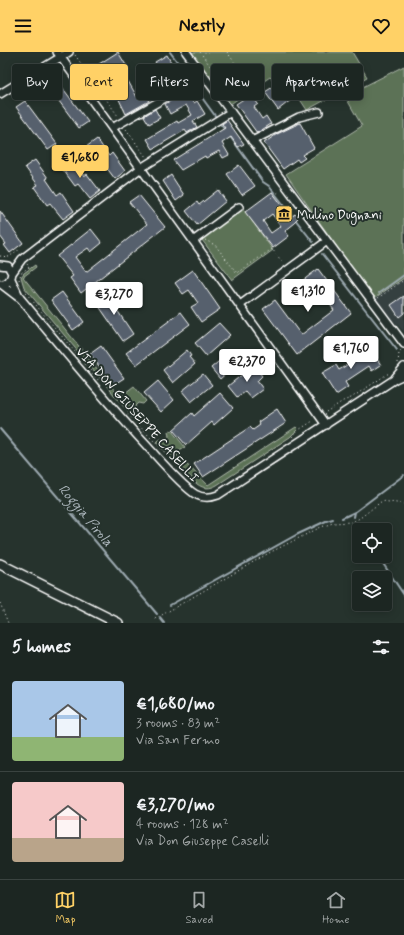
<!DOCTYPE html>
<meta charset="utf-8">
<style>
:root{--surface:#1c2622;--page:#29322f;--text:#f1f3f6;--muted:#a0a5a5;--line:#3a4340;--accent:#ffd166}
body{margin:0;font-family:Mynerve,sans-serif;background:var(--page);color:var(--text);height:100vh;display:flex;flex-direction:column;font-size:15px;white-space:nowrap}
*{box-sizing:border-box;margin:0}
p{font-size:13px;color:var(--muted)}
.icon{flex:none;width:22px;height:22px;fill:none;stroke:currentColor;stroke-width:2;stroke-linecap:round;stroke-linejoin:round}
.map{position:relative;height:571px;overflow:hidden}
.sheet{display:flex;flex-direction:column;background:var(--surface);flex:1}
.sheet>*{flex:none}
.guide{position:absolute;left:12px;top:12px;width:380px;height:36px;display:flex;gap:8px}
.buttons{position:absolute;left:352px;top:471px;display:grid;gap:8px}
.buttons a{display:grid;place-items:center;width:40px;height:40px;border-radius:4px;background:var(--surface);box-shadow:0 2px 10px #0003,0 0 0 1px var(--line);font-size:20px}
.price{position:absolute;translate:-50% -34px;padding:0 9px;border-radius:4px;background:#fff;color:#222;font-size:13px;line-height:26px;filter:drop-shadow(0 1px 2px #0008)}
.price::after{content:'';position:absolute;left:50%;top:24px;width:12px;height:9px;margin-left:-6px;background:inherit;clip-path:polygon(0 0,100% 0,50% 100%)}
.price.on{background:var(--accent);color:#111}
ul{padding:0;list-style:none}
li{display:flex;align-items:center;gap:12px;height:100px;padding:0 12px}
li+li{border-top:1px solid var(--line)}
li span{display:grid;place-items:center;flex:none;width:112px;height:80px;border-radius:4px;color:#555}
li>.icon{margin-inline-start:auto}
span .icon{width:48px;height:48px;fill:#fffc;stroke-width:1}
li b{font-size:17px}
h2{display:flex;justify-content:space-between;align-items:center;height:48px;padding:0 12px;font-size:17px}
.chip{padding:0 14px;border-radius:4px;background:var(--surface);box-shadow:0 2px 10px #0003,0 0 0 1px var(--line);font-size:14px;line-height:36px}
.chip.on{background:var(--accent);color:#111}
header{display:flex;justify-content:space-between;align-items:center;height:52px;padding:0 12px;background:var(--accent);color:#111;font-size:18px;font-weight:800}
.menu{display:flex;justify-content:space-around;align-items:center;height:56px;border-top:1px solid var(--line);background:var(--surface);font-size:11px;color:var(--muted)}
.menu a{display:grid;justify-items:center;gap:2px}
.menu .on{color:var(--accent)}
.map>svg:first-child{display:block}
</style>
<header><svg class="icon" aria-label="menu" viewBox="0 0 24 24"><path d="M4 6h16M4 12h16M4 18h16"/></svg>Nestly<svg class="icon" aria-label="heart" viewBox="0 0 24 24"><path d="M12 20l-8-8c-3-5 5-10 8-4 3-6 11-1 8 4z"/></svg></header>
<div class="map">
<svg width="404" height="571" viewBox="0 0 404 571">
<rect width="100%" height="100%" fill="#26332d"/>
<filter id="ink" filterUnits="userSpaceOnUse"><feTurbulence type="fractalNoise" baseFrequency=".025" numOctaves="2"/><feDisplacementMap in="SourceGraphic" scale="8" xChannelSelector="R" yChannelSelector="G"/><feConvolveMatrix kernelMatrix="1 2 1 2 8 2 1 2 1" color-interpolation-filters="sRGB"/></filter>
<g filter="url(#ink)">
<!-- built -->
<path fill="#344040" d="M404,226V280L373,247Z"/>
<!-- green -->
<path fill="#5c7256" stroke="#aeb8aa" d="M189,0H352L367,25L307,58L284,23L275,30L270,25L229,53L220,43L221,37L211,23L207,24Z
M404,14V226L373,247L286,122L362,74L345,44Z
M241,154L273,198L232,228L199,184Z
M35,213L36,215L23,225L120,345L134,334L146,349L143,352L138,351L135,354L136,359L131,363L24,235L21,225L24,221Z
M296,375L298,377L290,385L217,433C210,437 204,437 197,432L156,390L161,387L165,388L169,384L168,380L171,378L185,395L176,402L208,433Z"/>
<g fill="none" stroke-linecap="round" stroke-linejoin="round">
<!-- stream -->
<path stroke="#9daab1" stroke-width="2" d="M170,0L182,16
M200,43L216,65
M221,73L225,78
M229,83L263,130L269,134L313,190
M322,202L397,298
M379,241L404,223
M0,377L157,562
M354,465L355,460L404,423
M342,466L355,460
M356,472L360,478
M378,504L404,543
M170,553L296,483L326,469L333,467
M160,566L164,571"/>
</g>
<!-- building -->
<path fill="#56606d" stroke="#fff" fill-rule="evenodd" d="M118,0L127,15L109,27L99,12Z
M167,3L178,23L161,33L157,26L163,23L155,10Z
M56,27L88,70L79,76L47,33Z
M128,29L137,45L158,31L162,38L148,46L149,49L126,62L114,37Z
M286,30L296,44L278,58L265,40L276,33L279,36Z
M187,39L194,51L197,49L205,62L193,69L197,75L187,81L185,78L153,97L147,87L177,69L178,71L192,63L186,53L170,62L165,52Z
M251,42L258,52L254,55L262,67L266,64L271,72L257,81L236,52Z
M25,49L57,92L48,98L16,55Z
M155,57L160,66L149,72L144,64Z
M227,68L244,92L238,95L231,85L222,91L229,103L223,106L219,99L206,106L205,104L181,118L173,108L225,76L222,72Z
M300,71L314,96L302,103L305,106L299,110L297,107L283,117L264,91L277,82Z
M97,87L109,104L112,101L125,119L115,127L103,111L100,114L86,95Z
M72,107L84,124L87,122L100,139L90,147L78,132L75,134L61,115Z
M35,108L48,126L46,127L57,143L61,140L74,159L63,167L50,151L47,153L34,135L38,133L25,115Z
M239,113L255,134L242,143L227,122Z
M171,123L184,143L176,149L163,129Z
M218,138L226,149L197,173L186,159L197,150L199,153Z
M272,140L291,165L295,162L298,166L294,170L295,171L285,179L289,184L273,196L245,160ZM272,162L281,174L271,181L263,169Z
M139,143L165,175L81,241L70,226L73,224L57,204L91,177L102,191L91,200L88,196L75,205L86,220L147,172L129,150Z
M0,159L23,191L10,201L4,193L6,192L0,184Z
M318,217L351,261L297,303L263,257L275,248L301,283L334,258L316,234L293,252L285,242Z
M193,218L220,257L201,270L191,255L198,251L189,238L183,242L175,231Z
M62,240L84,270L73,278L51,248Z
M105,240L133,282L123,289L94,247Z
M404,244V261L399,265L391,253Z
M181,260L190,272L136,313L126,301Z
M219,271L230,283L206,304L195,291Z
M368,293L381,313L372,319L369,314L345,330L348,335L336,343L322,321L336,313L339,318L361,304L358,300Z
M101,294L124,326L113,333L90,302Z
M187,298L191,304L189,305L195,312L173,331L163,318Z
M231,299L240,309L220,327L211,316Z
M254,313L262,324L257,329L263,337L251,346L245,339L237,345L228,334Z
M203,322L212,333L191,350L182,339Z
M158,329L174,348L161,360L144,341Z
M220,341L233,356L214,373L212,370L186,393L173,378L192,361L194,364Z
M277,357L286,371L203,425L194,412L250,375L253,378L260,373L258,370Z"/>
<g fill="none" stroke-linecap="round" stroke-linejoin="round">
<defs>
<path id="minor" d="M57,0L326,373
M186,0L404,292
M0,42L69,0
M112,76L204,24
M252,89L299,65L319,60
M193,189L239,155
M0,213L8,214L12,221C11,228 7,233 0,232
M12,221L22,207L141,116L231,60
M11,227L20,246C62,296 103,347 147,394C159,407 181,433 195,442C202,446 210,446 218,443L395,327L404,323
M1,232L18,245
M240,253L327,189
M395,326L404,315"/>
<path id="major" d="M0,512L118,571"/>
</defs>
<!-- minor casing -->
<use href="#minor" stroke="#fff" stroke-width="10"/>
<!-- major casing -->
<use href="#major" stroke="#fff" stroke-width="12"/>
<!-- path -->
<path stroke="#fff" stroke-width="1" stroke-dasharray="1 3" stroke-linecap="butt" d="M200,0L219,26
M227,0L235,11
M75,3L118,64
M217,28L226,21
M222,35L232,29
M126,77L146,105
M271,146L280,139
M205,188L215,193L237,221L272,197L284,212
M0,204L9,205L18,198L20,201
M19,228L21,221L29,215L27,212
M26,241L99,329
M378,246L404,228
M398,311L399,301L402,298
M326,360L343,349L351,346L389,321
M128,362L196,433
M292,385L297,379L313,369
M0,551L8,571
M155,567L269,501L321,475L333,471L352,470L360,466L382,449L404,452"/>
<!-- minor -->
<use href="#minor" stroke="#26332d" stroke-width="7"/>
<!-- major -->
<use href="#major" stroke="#26332d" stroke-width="9"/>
</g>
</g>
<!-- icons -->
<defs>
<symbol id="museum-square" viewBox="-11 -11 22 22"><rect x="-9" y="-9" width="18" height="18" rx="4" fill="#ffd166" stroke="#26332d"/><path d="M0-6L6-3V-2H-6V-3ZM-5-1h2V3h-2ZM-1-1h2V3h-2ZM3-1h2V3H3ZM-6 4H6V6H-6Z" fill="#111"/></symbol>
</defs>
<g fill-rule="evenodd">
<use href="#museum-square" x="274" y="152" width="20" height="20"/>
</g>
<g text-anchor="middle" stroke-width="4" stroke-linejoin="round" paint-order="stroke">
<!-- poi labels -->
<g font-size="13" fill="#fff" stroke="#26332d" text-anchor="start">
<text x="297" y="167">Mulino Dugnani</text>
</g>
<!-- street labels -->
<g font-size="13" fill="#fff" stroke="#26332d">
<text transform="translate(138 362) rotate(48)" y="5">VIA DON GIUSEPPE CASELLI</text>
</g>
<!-- water labels -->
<g font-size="14" font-style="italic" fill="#aeb8be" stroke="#26332d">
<text transform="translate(86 463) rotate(50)" y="5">Roggia Pirola</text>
</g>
</g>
</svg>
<div class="buttons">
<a><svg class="icon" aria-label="locate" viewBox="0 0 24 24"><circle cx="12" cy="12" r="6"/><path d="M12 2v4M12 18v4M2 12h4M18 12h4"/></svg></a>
<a><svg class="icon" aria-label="layers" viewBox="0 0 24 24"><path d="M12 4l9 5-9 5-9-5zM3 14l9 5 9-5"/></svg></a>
</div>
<b class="price on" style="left:80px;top:127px">€1,680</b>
<b class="price" style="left:308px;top:261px">€1,310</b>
<b class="price" style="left:114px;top:264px">€3,270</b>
<b class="price" style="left:351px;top:318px">€1,760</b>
<b class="price" style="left:247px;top:331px">€2,370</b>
<div class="guide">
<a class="chip">Buy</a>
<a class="chip on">Rent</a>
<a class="chip">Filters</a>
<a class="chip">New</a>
<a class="chip">Apartment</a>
</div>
</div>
<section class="sheet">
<h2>5 homes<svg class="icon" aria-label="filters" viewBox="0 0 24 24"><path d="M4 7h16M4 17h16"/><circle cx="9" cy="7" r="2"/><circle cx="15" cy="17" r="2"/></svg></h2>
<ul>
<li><span style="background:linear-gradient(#a9c7e8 70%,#8fb573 0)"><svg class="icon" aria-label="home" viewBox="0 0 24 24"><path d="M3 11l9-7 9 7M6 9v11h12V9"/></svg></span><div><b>€1,680/mo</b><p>3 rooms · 83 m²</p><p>Via San Fermo</p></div></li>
<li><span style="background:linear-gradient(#f6c9c9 70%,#b9a48a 0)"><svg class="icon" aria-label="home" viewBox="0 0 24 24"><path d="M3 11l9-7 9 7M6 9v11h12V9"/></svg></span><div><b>€3,270/mo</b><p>4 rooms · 128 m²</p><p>Via Don Giuseppe Caselli</p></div></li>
</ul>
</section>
<nav class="menu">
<a class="on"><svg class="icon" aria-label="map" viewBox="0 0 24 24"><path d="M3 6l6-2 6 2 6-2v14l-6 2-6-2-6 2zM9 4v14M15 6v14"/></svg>Map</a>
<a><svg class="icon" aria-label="saved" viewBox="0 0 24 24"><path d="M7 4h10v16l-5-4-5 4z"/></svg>Saved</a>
<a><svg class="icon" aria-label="home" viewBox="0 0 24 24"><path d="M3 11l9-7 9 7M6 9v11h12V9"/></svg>Home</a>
</nav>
